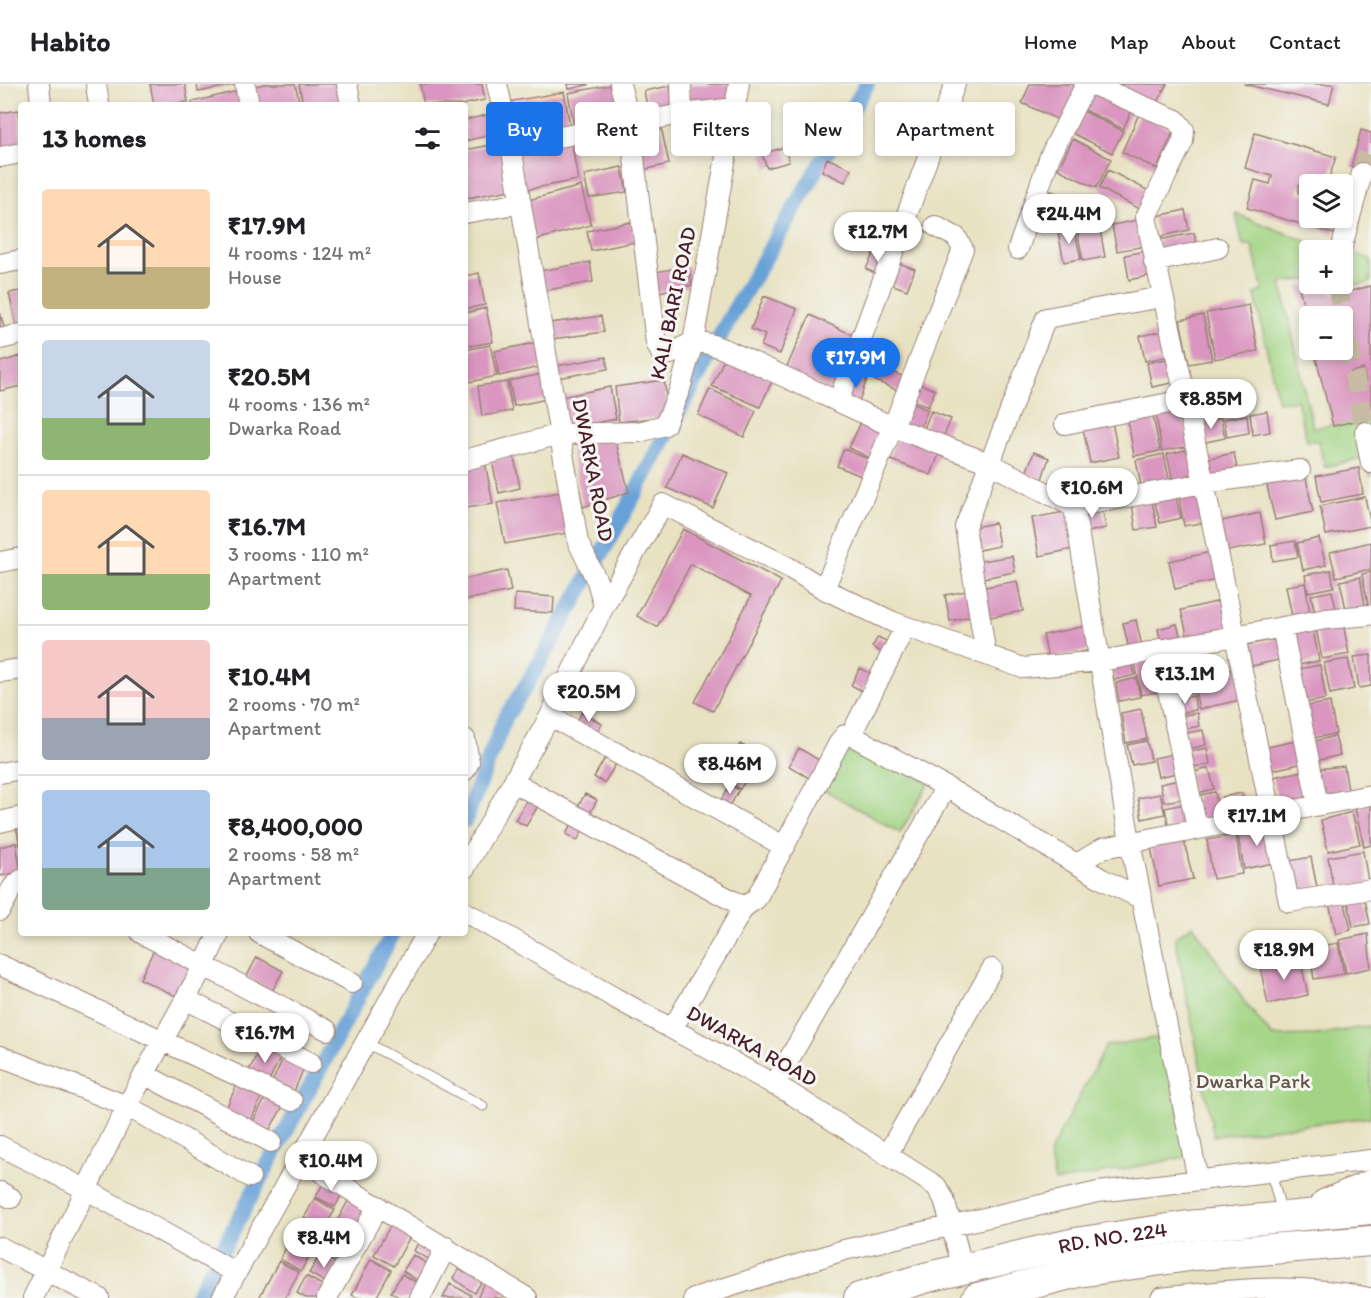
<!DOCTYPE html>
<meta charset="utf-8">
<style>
:root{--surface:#fff;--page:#f2f2f2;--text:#202124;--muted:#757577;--line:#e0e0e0;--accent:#1a73e8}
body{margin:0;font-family:Itim,sans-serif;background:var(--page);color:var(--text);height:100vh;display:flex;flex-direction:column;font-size:22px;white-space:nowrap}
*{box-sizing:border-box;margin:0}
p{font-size:20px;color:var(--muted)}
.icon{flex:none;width:33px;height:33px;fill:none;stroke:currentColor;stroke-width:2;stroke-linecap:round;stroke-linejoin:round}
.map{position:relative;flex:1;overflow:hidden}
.details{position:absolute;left:18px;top:18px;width:450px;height:834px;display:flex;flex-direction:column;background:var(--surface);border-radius:6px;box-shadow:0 3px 9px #0003}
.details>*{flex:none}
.banner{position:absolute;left:486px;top:18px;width:570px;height:54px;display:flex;gap:12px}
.tools{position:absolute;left:1299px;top:90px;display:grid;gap:12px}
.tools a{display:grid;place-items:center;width:54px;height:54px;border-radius:6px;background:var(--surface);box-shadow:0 3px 9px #0003;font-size:30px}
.price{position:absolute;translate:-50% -51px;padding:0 14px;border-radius:21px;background:#fff;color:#222;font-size:20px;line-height:39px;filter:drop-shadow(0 2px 3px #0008)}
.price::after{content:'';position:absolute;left:50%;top:36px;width:18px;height:14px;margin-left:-9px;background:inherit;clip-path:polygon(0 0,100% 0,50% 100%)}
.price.current{background:var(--accent);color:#fff}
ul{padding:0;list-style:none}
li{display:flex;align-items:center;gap:18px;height:150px;padding:0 24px}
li+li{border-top:2px solid var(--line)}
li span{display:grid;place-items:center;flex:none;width:168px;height:120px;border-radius:6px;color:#555}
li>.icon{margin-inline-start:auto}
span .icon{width:72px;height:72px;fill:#fffc;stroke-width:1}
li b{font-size:26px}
h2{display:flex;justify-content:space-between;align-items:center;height:72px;padding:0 24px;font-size:26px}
.chip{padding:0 21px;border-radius:6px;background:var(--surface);box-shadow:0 3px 9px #0003;font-size:21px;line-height:54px}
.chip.current{background:var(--accent);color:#fff}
header{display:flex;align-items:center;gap:36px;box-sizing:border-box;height:84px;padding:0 30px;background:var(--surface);border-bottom:2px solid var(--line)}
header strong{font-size:28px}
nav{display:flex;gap:33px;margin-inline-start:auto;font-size:21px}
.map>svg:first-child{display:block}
</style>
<header>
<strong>Habito</strong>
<nav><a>Home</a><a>Map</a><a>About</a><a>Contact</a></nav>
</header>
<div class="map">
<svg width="1371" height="1214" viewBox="0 0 1371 1214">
<rect width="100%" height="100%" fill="#f6f6f2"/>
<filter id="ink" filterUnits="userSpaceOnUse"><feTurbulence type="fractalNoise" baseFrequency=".0167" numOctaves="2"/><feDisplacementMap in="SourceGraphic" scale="12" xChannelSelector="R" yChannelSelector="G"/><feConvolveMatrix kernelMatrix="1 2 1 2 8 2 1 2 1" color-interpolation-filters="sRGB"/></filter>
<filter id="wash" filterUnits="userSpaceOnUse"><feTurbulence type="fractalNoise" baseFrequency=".008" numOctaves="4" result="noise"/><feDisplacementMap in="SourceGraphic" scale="24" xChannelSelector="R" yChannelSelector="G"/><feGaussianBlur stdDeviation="1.35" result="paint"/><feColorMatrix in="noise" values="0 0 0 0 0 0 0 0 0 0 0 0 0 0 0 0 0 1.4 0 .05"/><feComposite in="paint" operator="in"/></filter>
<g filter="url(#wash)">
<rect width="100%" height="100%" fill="#e8e2c2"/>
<!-- green -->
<path fill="#a2d483" stroke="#767a57" stroke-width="1.5" d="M1236,130L1322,163V166H1310L1309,195L1281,199L1313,344L1371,335V393L1366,373L1325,383L1318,357H1307L1297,316L1278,318L1255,210L1263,206L1252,161H1243Z
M1346,168L1371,175V198L1338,204L1339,200H1342Z
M847,656L929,699L900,749L821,704Z
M1193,841L1246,920L1272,952L1316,951L1371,942V1033L1214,1052L1175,853Z
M1165,952L1187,1073L1055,1098L1049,1070L1106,962Z"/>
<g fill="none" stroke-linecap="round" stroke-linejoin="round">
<!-- canal -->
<path stroke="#67a1d7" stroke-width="16" d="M465,736L505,634L529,597L617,442L732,230L867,0
M196,1214L393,849"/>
</g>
<g id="blocks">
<!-- building -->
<path fill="#da96c0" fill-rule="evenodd" d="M150,0H185L188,18L154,21Z
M197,0H234V1L198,8Z
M265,0H295L300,21H259L255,2Z
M299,0H345L349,21H303Z
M420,0H482L485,16L461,21H424Z
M568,0H588V1L569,5Z
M615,0L622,31L574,41L568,9Z
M690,0H731L727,20L688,25Z
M1030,0H1081L1065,39L1022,19Z
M1118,0H1167L1153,25L1116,4Z
M1244,0H1334L1329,20Z
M670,2L675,27L649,32L644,7Z
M1091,4L1132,26L1123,45L1081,24Z
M238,7L241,21H192V18Z
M564,8L571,47L514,57L507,18Z
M19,26L21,65L0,68V29Z
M1083,27L1123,47L1112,69L1072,49Z
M491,30L495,50L465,57V36Z
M1139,30L1174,46L1157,85L1122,68Z
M660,38L669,80L643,86L634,44Z
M1361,46L1371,49V88L1351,83Z
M1255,49L1336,73L1327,100H1310V103L1299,101L1298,109L1310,111V134H1339L1334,150L1247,124L1255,96L1270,100L1272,92L1245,84Z
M571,55L578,96L524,106L517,65Z
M1073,55L1111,75L1096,104L1058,85Z
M501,59L510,106L467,114L465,66Z
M785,63L789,78L767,84L762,70Z
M827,74L851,85L845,98L822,87Z
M622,83L627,108L589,114L584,91Z
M1108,86L1151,108L1142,126L1099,104Z
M581,102L591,141L535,156L525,117Z
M1051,107L1092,124L1084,143L1044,126Z
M1185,126L1189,146L1158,153L1153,133Z
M1143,135L1147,162L1117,167L1112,141Z
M631,138L635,158L591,167L587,147Z
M1099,140L1105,173L1083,177L1077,145Z
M1074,144L1081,175L1064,178L1058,148Z
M1194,149L1198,168L1162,175L1158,156Z
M875,166L889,172L881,192L866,185Z
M1151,166L1156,190L1129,196L1125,171Z
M590,178L593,198L542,207L539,187Z
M896,178L915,185L907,206L888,199Z
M688,182L692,201L654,209L650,189Z
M479,189L485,221L465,225V192Z
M1312,200H1330L1333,211L1371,202V325L1366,327L1368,334L1333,342L1314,266H1342V232H1310L1309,243L1299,203ZM1351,244L1354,259L1346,260L1344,245ZM1363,285L1366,298L1354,301L1351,288Z
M21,207V243L17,244L9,209Z
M764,212L797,225L780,270L761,262L765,251L751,245Z
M1249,221L1258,267L1215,275L1206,229Z
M486,224L493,258L465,263V229Z
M0,228L5,247L0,248Z
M810,231L857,253L833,308L785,287Z
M1203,231L1212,276L1189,280L1180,236Z
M601,232L604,248L545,256L543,240Z
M1168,246L1174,271L1145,277L1140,252Z
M540,258L545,282L499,292L495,267Z
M490,261L497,292L465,299V266Z
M21,272V302L0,307V278Z
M606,273L608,285L553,295L551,283Z
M725,273L773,295L760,323L712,302Z
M1172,274L1177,298L1152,303L1147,279Z
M880,282L906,294L901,308L874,296Z
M854,289L867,295L858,320L844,315Z
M542,290L547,315L514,322L509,297Z
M664,296L669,332L619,338L615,303Z
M913,297L935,306L928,323L906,314Z
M507,298L512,327L482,332L478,302Z
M610,303L616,335L567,344L561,313Z
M710,305L756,327L744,353L698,331Z
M1216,310L1220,332L1197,337L1193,315Z
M910,318L928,326L919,346L901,338Z
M1183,326L1190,362L1162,367L1156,331Z
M931,327L951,335L942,356L923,347Z
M1267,327L1270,348L1253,351L1250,330Z
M1247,331L1249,349L1227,353L1224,335Z
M1153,332L1160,367L1134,372L1128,337Z
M863,334L888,346L874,376L849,364Z
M1221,334L1225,354L1201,359L1197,339Z
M1112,338L1119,373L1090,379L1083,344Z
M898,349L941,365L931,391L888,375Z
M615,355L629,408L583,423L570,361Z
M844,365L873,377L866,394L837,382Z
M1191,365L1197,397L1174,402L1167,370Z
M1034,368L1049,374L1042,395L1026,389Z
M682,369L728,389L713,424L667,404Z
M1234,369L1238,390L1209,396L1205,375Z
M1164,370L1170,400L1142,406L1136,376Z
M514,372L520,404L499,409L492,377Z
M485,378L493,420L465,424V381Z
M1359,384L1363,410L1321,418L1316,392Z
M1305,389L1313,428L1275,436L1266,398Z
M1202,405L1207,438L1184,442L1178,409Z
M566,407L573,448L505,460L497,419Z
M1175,410L1181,434L1160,439L1154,414Z
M1365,413L1371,442L1326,451L1320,422Z
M1152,416L1157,443L1136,446L1132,420Z
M1102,422L1106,444L1083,449L1079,426Z
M1070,427L1078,464L1039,472L1032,434Z
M1260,429L1266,460L1223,468L1217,438Z
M995,439L999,462L974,467L969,444Z
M683,445L781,497L713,627L695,618L751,512L691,480L657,543L637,532Z
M1319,454L1326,481L1303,486L1297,459Z
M1295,457L1298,473L1273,477L1271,461Z
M1371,458V485L1336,493L1330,468Z
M1216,467L1222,495L1175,505L1169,477Z
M1012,472L1015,488L978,495L975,478Z
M507,486L511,507L465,516V495Z
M1331,486L1334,503L1308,508L1305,491Z
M1371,488V525H1369L1362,490Z
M1360,493L1366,526L1347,530L1340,497Z
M1017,497L1023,527L986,534L980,504Z
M1305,499L1311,535L1293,538L1286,502Z
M972,506L977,531L950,537L945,511Z
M1332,507L1337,529L1316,534L1311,511Z
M515,510L554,513L553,529L514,527Z
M1225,516L1232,547L1189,558L1181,526Z
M1136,536L1143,567L1130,570L1123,539Z
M1343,539L1349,570L1322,575L1316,544Z
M1177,540L1182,559L1162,564L1158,545Z
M1086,542L1091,566L1048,575L1043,551Z
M1313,545L1319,577L1293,582L1287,549Z
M878,553L890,559L884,570L872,563Z
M1283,553L1287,574L1252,582L1247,561Z
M1371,571V602L1359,604L1354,573Z
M1185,573L1189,592L1169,597L1165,577Z
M1156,575L1163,607L1141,611L1135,579Z
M1348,575L1354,605L1330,610L1324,579Z
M1132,577L1135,591L1114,596L1111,581Z
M1320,581L1326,615L1301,620L1294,586Z
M860,584L872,590L862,607L851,601Z
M1238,584L1245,615L1199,625L1192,594Z
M1136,594L1140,613L1119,617L1116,599Z
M1194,612L1196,626L1177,630L1175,615Z
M1330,618L1336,650L1308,655L1302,623Z
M1141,625L1147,655L1126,659L1121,629Z
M582,628L602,640L596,650L576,639Z
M1197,629L1199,642L1181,646L1178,632Z
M1203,646L1206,661L1183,666L1181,650Z
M1335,652L1340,671L1312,678L1307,659Z
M1300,656L1305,679L1267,687L1263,664Z
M1147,657L1151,677L1132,681L1127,661Z
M740,660L758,670L752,680L734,670Z
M799,664L822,678L812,696L789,682Z
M1207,664L1210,680L1188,684L1185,668Z
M1179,669L1182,688L1158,693L1154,674Z
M605,674L616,680L604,699L594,693Z
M1344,682L1348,706L1320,710L1317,685Z
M1209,684L1214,705L1193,710L1188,690Z
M738,687L748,693L740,705L731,699Z
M1303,687L1308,714L1278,720L1273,693Z
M1184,695L1188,714L1164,718L1160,700Z
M730,701L739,706L730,722L721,716Z
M1215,708L1220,736L1200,740L1195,712Z
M1242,709L1245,728L1226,731L1222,713Z
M585,710L597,716L588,733L576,726Z
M1160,710L1165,730L1142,735L1138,714Z
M527,716L538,722L526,742L515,736Z
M1189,719L1194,740L1169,745L1165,724Z
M1371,720V761L1364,763L1355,724Z
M1352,728L1360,760L1328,767L1321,736Z
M576,733L586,740L577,757L566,750Z
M21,740V762H20L16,741Z
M1270,741L1278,778L1244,785L1237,747Z
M1236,751L1242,790L1213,795L1207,756Z
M1184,757L1193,795L1159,802L1151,764Z
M16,759L21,788L0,792V763Z
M1363,767L1369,803L1334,808L1328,773Z
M1311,773L1318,809L1297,813L1289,777Z
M1364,811L1370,840L1353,843L1347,814Z
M1344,815L1351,846L1336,850L1329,819Z
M1368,850L1371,884L1346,889L1339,856Z
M157,859L196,879L180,914L140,895Z
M1338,859L1344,890L1314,895L1309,864Z
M257,873L283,887L272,907L246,894Z
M1300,874L1308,911L1268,920L1260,883Z
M263,958L283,968L267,1001L247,991Z
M285,970L306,979L292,1012L270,1003Z
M239,996L264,1007L249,1041L224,1029Z
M269,1008L286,1017L267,1050L251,1041Z
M326,1094L345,1104L335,1123L316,1113Z
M353,1108L376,1121L354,1161L331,1148Z
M315,1114L335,1126L324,1145L304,1134Z
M302,1135L323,1147L301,1187L280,1175Z
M394,1135L413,1147L394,1182L374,1171Z
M331,1151L349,1162L339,1178L321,1167Z
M422,1151L441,1164L434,1178L414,1167Z
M321,1170L339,1181L328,1200L309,1189Z
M413,1171L431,1182L421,1199L403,1187Z
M371,1175L391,1186L376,1214H358L352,1211Z
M279,1177L299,1188L285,1214H259Z
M464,1177L486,1192L474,1209L453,1194Z
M402,1190L419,1200L410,1214H400L391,1208Z
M306,1192L326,1203L320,1214H306L297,1209Z
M488,1193L507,1204L502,1214H477Z
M450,1200L471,1211L469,1214H443Z"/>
</g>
</g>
<g filter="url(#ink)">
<use href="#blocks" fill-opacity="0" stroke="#998076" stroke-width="1.5"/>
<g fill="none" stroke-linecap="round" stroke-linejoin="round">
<!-- minor-tunnel -->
<path stroke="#c8bba4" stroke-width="20" stroke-dasharray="20 10" stroke-linecap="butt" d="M1362,89L1371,61
M1337,200L1365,348"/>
<defs>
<path id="service" d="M365,958L483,1022
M1271,1089L1282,1129"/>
<path id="minor" d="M39,0L41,21
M96,0L99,21
M245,0L249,21
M347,0L351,21
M620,0L630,40L656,259L662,271C675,272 681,261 693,259C705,256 720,264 731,268L893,343L989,379L1074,423
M681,0L682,30
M1091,0L1176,36L1184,46L1183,57L1146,133L1204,399L1074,423L1130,758L1198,1096
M511,62L682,30L735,24
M0,73L21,69
M465,129L521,119
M1018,165L1050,72L1086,0
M1341,166L1362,89
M1154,178L1218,164
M0,180L21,176
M0,255L21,250
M838,318L955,0
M1065,340L1184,316
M1365,348L1371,379
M465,376L560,350L639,348L665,341L680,305L693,258L739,0
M1300,386L1204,399L1289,818L1371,805
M0,478L21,474
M824,505L893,343L963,165L956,153L935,142
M604,522L663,420L788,483L824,505L893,538L1023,584L1101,577L1326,535L1369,531
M1282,543L1318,721
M1159,565L1197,744
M986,571L965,443L1046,234L1162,213
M0,588L21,585
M550,632L785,763
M851,651L905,543
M465,655L469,678L465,686
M0,689L21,685
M513,698L744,823L756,815L840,657L845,651H851L946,703L1102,795L1142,815
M0,738L21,733
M1077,780L1103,764L1371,711
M465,784L550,632L604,522L597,497L578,458L511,62L497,0
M0,826L13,803L21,796
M465,828L615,914L788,1008L936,1102L944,1115L963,1185
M141,849L327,946
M259,849L352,899
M0,881L292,1017
M185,915L311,979
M672,945L744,823
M0,972L127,1022L250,1093
M144,990L271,1058
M774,1001L946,703
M0,1062L87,1106L236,1189
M887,1071L992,885
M321,1088L527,1214
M0,1108L11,1114
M0,1163L99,1214
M33,1214L127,1022L204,881L219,849
M222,1214L427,849
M327,1214L378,1122
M420,1214L446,1163
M694,1214L844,1166L1098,1108L1371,1076
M1161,1214C1231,1205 1299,1198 1369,1214"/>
<g id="primary">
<path d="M1326,1120L1371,1101"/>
<path id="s1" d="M859,1214L928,1193L1075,1159L1188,1142L1371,1125"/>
<path d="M977,1214L1078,1188L1196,1171L1371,1157"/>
</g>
</defs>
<!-- service casing -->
<use href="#service" stroke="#998076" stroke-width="11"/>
<!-- minor casing -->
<use href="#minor" stroke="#998076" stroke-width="22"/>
<!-- primary casing -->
<use href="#primary" stroke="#998076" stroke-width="32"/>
<!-- service -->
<use href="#service" stroke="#fff" stroke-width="9"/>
<!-- minor -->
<use href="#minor" stroke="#fff" stroke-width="20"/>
<!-- primary -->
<use href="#primary" stroke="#fff" stroke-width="30"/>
</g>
</g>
<g text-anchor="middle" stroke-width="6" stroke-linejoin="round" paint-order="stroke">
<!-- street labels -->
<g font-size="21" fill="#4a1f2b" stroke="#f6f6f2">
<text transform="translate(673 219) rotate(-78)" y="7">KALI BARI ROAD</text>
<text transform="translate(593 386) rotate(79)" y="7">DWARKA ROAD</text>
<text transform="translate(752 962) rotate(29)" y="7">DWARKA ROAD</text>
<text dy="7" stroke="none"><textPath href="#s1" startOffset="261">RD. NO. 224</textPath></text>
</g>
<!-- park labels -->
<g font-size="21" fill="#645545" stroke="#f6f6f2">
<text x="1253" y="1004">Dwarka Park</text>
</g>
</g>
</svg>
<div class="tools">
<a><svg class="icon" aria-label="layers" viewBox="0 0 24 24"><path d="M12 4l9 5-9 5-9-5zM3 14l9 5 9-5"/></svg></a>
<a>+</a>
<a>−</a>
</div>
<b class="price" style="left:1069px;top:161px">₹24.4M</b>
<b class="price" style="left:878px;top:179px">₹12.7M</b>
<b class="price current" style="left:856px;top:305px">₹17.9M</b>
<b class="price" style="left:1211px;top:346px">₹8.85M</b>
<b class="price" style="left:1092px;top:435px">₹10.6M</b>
<b class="price" style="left:1185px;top:621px">₹13.1M</b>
<b class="price" style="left:589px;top:639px">₹20.5M</b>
<b class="price" style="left:730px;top:711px">₹8.46M</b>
<b class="price" style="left:1257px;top:763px">₹17.1M</b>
<b class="price" style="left:1284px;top:897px">₹18.9M</b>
<b class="price" style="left:265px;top:980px">₹16.7M</b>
<b class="price" style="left:331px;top:1108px">₹10.4M</b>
<b class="price" style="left:324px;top:1185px">₹8.4M</b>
<div class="banner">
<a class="chip current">Buy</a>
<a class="chip">Rent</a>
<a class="chip">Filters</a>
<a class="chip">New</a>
<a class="chip">Apartment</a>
</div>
<section class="details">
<h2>13 homes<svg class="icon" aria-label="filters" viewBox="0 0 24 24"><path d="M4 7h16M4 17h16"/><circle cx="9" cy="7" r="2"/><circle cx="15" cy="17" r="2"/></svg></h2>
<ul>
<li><span style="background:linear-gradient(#ffd9b3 65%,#c2b280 0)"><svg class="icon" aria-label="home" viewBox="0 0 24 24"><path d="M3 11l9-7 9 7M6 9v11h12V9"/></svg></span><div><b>₹17.9M</b><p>4 rooms · 124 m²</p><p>House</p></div></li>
<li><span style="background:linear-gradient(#c9d6e8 65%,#8fb573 0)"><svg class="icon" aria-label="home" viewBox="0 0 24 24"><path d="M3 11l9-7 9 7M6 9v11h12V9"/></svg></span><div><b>₹20.5M</b><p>4 rooms · 136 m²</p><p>Dwarka Road</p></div></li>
<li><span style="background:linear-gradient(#ffd9b3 70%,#8fb573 0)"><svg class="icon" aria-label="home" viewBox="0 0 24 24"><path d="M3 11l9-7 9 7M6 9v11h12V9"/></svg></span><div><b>₹16.7M</b><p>3 rooms · 110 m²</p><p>Apartment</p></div></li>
<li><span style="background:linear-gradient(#f6c9c9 65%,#9aa5b1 0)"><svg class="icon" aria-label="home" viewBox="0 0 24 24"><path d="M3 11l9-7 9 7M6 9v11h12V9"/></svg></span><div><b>₹10.4M</b><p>2 rooms · 70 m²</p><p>Apartment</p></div></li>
<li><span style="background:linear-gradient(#a9c7e8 65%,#7fa58c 0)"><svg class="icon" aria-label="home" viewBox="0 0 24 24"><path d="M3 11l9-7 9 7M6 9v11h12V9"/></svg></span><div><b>₹8,400,000</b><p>2 rooms · 58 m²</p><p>Apartment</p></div></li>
</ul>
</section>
</div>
